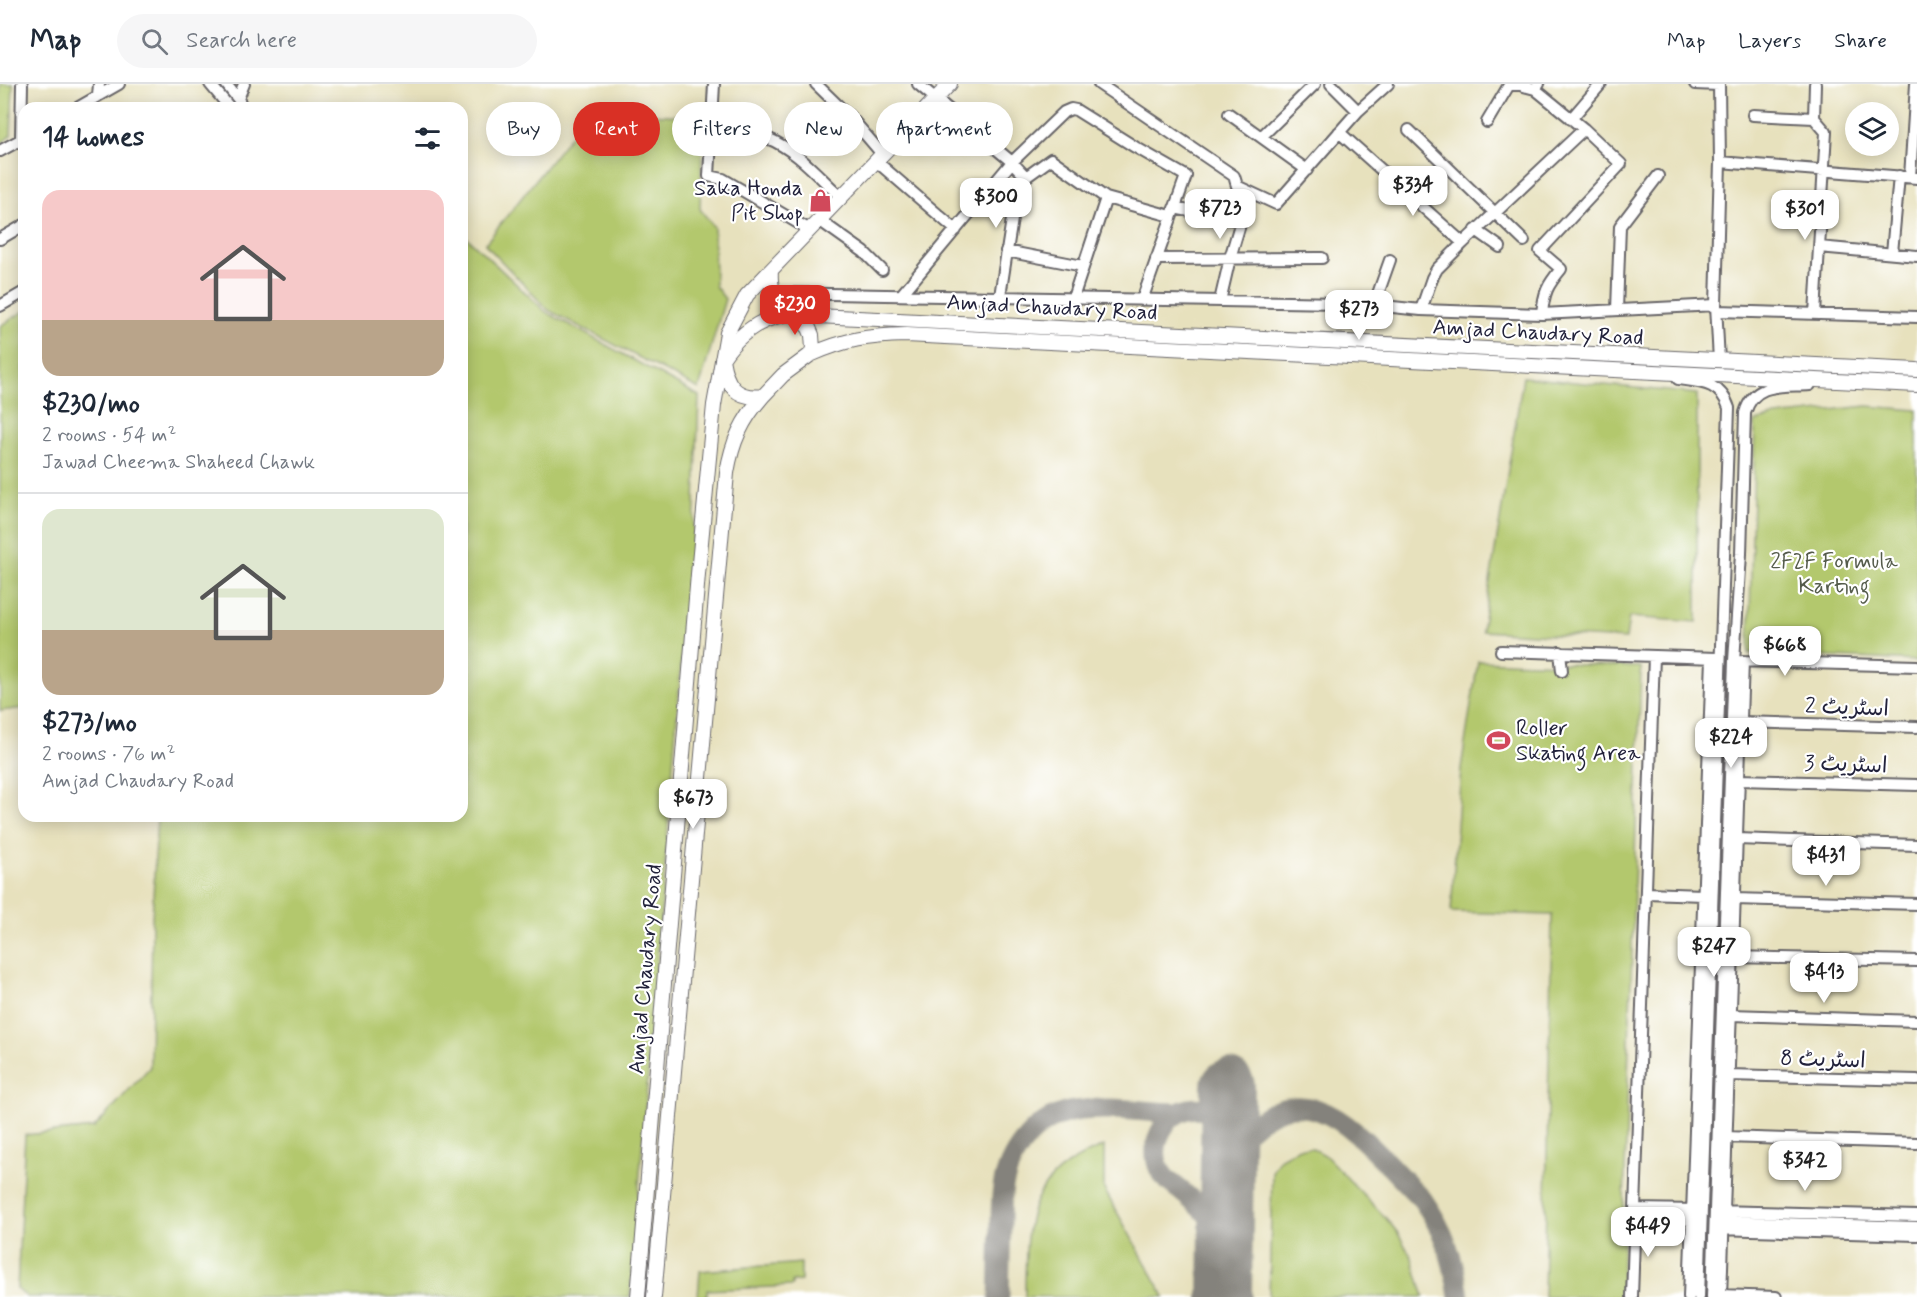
<!DOCTYPE html>
<meta charset="utf-8">
<style>
:root{--surface:#fff;--page:#f6f6f7;--text:#1f2937;--muted:#747a83;--line:#e0e1e3;--accent:#d93025}
body{margin:0;font-family:Mynerve,"Playpen Sans Arabic",sans-serif;background:var(--page);color:var(--text);height:100vh;display:flex;flex-direction:column;font-size:22px;white-space:nowrap}
*{box-sizing:border-box;margin:0}
p{font-size:20px;color:var(--muted)}
.icon{flex:none;width:33px;height:33px;fill:none;stroke:currentColor;stroke-width:2;stroke-linecap:round;stroke-linejoin:round}
.map{position:relative;flex:1;overflow:hidden}
.side{position:absolute;left:18px;top:18px;width:450px;height:720px;display:flex;flex-direction:column;background:var(--surface);border-radius:18px;box-shadow:0 3px 15px #0003}
.side>*{flex:none}
.banner{position:absolute;left:486px;top:18px;width:570px;height:54px;display:flex;gap:12px}
.controls{position:absolute;left:1845px;top:18px;display:grid;gap:12px}
.controls a{display:grid;place-items:center;width:54px;height:54px;border-radius:50%;background:var(--surface);box-shadow:0 3px 15px #0003;font-size:30px}
.price{position:absolute;translate:-50% -51px;padding:0 14px;border-radius:12px;background:#fff;color:#222;font-size:20px;line-height:39px;filter:drop-shadow(0 2px 3px #0008)}
.price::after{content:'';position:absolute;left:50%;top:36px;width:18px;height:14px;margin-left:-9px;background:inherit;clip-path:polygon(0 0,100% 0,50% 100%)}
.price.on{background:var(--accent);color:#fff}
ul{padding:0;list-style:none}
li{display:grid;align-content:center;gap:12px;height:318px;padding:0 24px}
li+li{border-top:2px solid var(--line)}
li span{display:grid;place-items:center;height:186px;border-radius:18px;color:#555}
li>.icon{margin-inline-start:auto}
span .icon{width:108px;height:108px;fill:#fffc;stroke-width:1}
li b{font-size:26px}
h2{display:flex;justify-content:space-between;align-items:center;height:72px;padding:0 24px;font-size:26px}
.tag{padding:0 21px;border-radius:27px;background:var(--surface);box-shadow:0 3px 15px #0003;font-size:21px;line-height:54px}
.tag.on{background:var(--accent);color:#fff}
header{display:flex;align-items:center;gap:36px;box-sizing:border-box;height:84px;padding:0 30px;background:var(--surface);border-bottom:2px solid var(--line)}
header strong{font-size:28px}
nav{display:flex;gap:33px;margin-inline-start:auto;font-size:21px}
.search{width:420px;height:54px;background:var(--page);display:flex;align-items:center;gap:15px;box-sizing:border-box;padding:0 21px;border-radius:33px;color:var(--muted);font-size:22px}
.map>svg:first-child{display:block}
</style>
<header>
<strong>Map</strong>
<div class="search"><svg class="icon" aria-label="search" viewBox="0 0 24 24"><circle cx="10" cy="10" r="6"/><path d="M15 15l6 6"/></svg>Search here</div>
<nav><a>Map</a><a>Layers</a><a>Share</a></nav>
</header>
<div class="map">
<svg width="1917" height="1213" viewBox="0 0 1917 1213">
<rect width="100%" height="100%" fill="#fff"/>
<filter id="ink" filterUnits="userSpaceOnUse"><feTurbulence type="fractalNoise" baseFrequency=".0167" numOctaves="2"/><feDisplacementMap in="SourceGraphic" scale="12" xChannelSelector="R" yChannelSelector="G"/><feConvolveMatrix kernelMatrix="1 2 1 2 8 2 1 2 1" color-interpolation-filters="sRGB"/></filter>
<filter id="wash" filterUnits="userSpaceOnUse"><feTurbulence type="fractalNoise" baseFrequency=".008" numOctaves="4" result="noise"/><feDisplacementMap in="SourceGraphic" scale="24" xChannelSelector="R" yChannelSelector="G"/><feGaussianBlur stdDeviation="1.35" result="paint"/><feColorMatrix in="noise" values="0 0 0 0 0 0 0 0 0 0 0 0 0 0 0 0 0 1.4 0 .05"/><feComposite in="paint" operator="in"/></filter>
<g filter="url(#wash)">
<rect width="100%" height="100%" fill="#e7e1bd"/>
<!-- green -->
<path fill="#b3c86d" stroke="#6a7554" stroke-width="1.5" d="M0,0H13L11,51L2,59H0Z
M590,27L703,33L700,125L714,143L715,202L725,215L699,305L548,226L485,160Z
M462,149L546,228L699,312L694,446L681,582L630,1213H27L17,1205L25,1051L94,1044L150,983L152,836L157,732H462Z
M24,227V624L0,627V242Z
M1523,293L1697,310V538L1629,533L1626,555L1482,547Z
M1867,322L1917,326V577L1749,569L1755,338L1776,332Z
M1478,577L1641,583L1621,1213H1544L1552,831L1451,828L1461,684Z
M1104,1062V1105L1165,1213H1025C1026,1136 1023,1094 1104,1062Z
M1299,1064H1312L1325,1071L1385,1133L1397,1148L1412,1174L1424,1213H1269L1272,1088L1279,1075Z
M801,1179V1197L792,1198V1202L707,1206V1213H698L700,1187Z"/>
<g fill="none" stroke-linecap="round" stroke-linejoin="round">
<!-- taxiway -->
<path stroke="#84827c" stroke-width="21" d="M1227,1069C1306,968 1360,1055 1422,1115C1444,1146 1454,1176 1459,1213
M1226,1156L1223,1145L1215,1137C1204,1127 1192,1116 1180,1106C1175,1102 1167,1097 1163,1091C1146,1067 1161,1031 1189,1025C1195,1024 1202,1024 1207,1027C1219,1036 1223,1055 1227,1069
M999,1213C1000,1188 1000,1164 1001,1139C1001,1126 1001,1111 1004,1098C1012,1064 1039,1032 1075,1027C1109,1022 1144,1028 1177,1029"/>
<!-- runway -->
<path stroke="#84827c" stroke-width="54" d="M1225,1213L1228,1002"/>
</g>
</g>
<g filter="url(#ink)">
<g fill="none" stroke-linecap="round" stroke-linejoin="round">
<defs>
<path id="minor" d="M210,0L230,24
M226,0L238,15L243,24
M714,0L709,92L723,95L810,146
M816,0L853,36L882,70
M1099,0L1234,92L1237,102L1276,120L1358,27L1331,0
M1539,0L1535,5L1584,45
M1695,0L1719,1
M1815,0L1814,34L1826,48L1815,230
M98,12L99,0
M238,15L244,0
M77,24L119,0
M1358,27L1388,0
M1229,30L1307,86
M1753,31L1814,34
M1571,35L1601,0
M1487,38L1509,1H1520L1535,5
M711,41C729,45 750,47 767,54C797,66 818,92 841,113
M1409,46L1524,157
M1339,48L1463,159L1437,185L1432,194L1421,226
M1261,53L1315,0
M21,56L22,0
M0,67L24,54
M876,77L956,146
M1720,78L1917,94
M1910,93L1916,0
M1174,124L1241,137L1230,174L1220,217
M819,136L864,168L882,186
M1476,146L1500,163
M0,155L24,141
M1463,159L1584,45L1621,80L1540,167L1561,185C1547,202 1544,208 1542,230
M1819,163L1917,172
M1006,167L1083,182
M1892,169L1899,92
M1156,175L1322,174
M774,209L1341,219L1374,221L1421,226L1542,230L1716,221
M902,210L1012,78L918,0
M1000,212L1017,103L1026,93
M1073,214L1106,114
M1142,216L1186,92L1135,63L1076,26L1071,25L1064,28L1012,78L1026,93L1051,75L1106,114L1171,132
M1374,221L1390,176
M0,222L24,208
M1617,226L1620,142L1658,92
M1717,227L1917,233
M1719,277L1716,221L1720,78L1719,0
M1678,295C1700,298 1721,298 1729,324L1699,1213
M1501,567L1717,574
M1560,568L1562,587
M1738,577L1917,582
M1739,638L1917,643
M1738,696L1917,701
M1737,755L1917,761
M1646,809L1703,811
M1735,815L1917,820
M1733,873L1917,877
M1730,931L1917,937
M1728,991L1917,996
M1725,1053L1917,1059
M1635,1125L1698,1126
M1716,1127L1917,1132
M1635,1134L1698,1136
M1716,1137L1917,1143
M1716,1145L1917,1151
M1721,1211L1776,1213
M1632,1213L1654,572
M1689,1213L1712,574
M1712,1213L1734,577L1741,470L1745,329C1754,297 1783,303 1810,301
M1721,1213L1743,577"/>
<path id="major" d="M771,187C769,212 780,215 797,231L1917,286
M787,230L797,231L809,244L812,251L813,265L810,271L783,291L763,312C735,316 726,300 722,275C737,252 759,235 787,230Z
M810,271C846,255 868,252 906,251L1917,301
M638,1213L698,490L714,321L727,249L747,211L950,0
M654,1213L727,389C732,358 742,336 763,312"/>
</defs>
<!-- minor casing -->
<use href="#minor" stroke="#676568" stroke-width="14"/>
<!-- major casing -->
<use href="#major" stroke="#676568" stroke-width="16"/>
<!-- minor -->
<use href="#minor" stroke="#fff" stroke-width="10"/>
<!-- major -->
<use href="#major" stroke="#fff" stroke-width="14"/>
</g>
</g>
<!-- icons -->
<defs>
<symbol id="shop-bare" viewBox="-9 -9 18 18"><path d="M-5-2.5h2.3a2.7 3.5 0 0 1 5.4 0H5L5.5 6h-11ZM-1.5-2.5h3a1.5 2.3 0 0 0-3 0Z" fill="#d1495b" stroke="#fff" stroke-width="2.5" paint-order="stroke"/></symbol>
<symbol id="stadium-bare" viewBox="-9 -9 18 18"><path d="M0-5a6.5 5 0 1 0 0 10a6.5 5 0 1 0 0-10ZM-3.5-1.8h7v3.6h-7Z" fill="#d1495b" stroke="#fff" stroke-width="2.5" paint-order="stroke"/></symbol>
</defs>
<g fill-rule="evenodd">
<use href="#shop-bare" x="804" y="100" width="33" height="33"/>
<use href="#stadium-bare" x="1482" y="640" width="33" height="33"/>
</g>
<g text-anchor="middle" stroke-width="4.5" stroke-linejoin="round" paint-order="stroke">
<!-- poi labels -->
<g font-size="22" fill="#22223b" stroke="#fff" text-anchor="end">
<text x="803" y="111">Saka Honda<tspan x="803" dy="25">Pit Shop</tspan></text>
<text x="1516" y="651" text-anchor="start">Roller<tspan x="1516" dy="25">Skating Area</tspan></text>
</g>
<!-- street labels -->
<g font-size="22" fill="#22223b" stroke="#fff">
<text transform="translate(1052 222) rotate(3)" y="8">Amjad Chaudary Road</text>
<text transform="translate(1538 247) rotate(3)" y="8">Amjad Chaudary Road</text>
<text transform="translate(1847 622) rotate(2)" y="8">اسٹریٹ 2</text>
<text transform="translate(1846 679) rotate(2)" y="8">اسٹریٹ 3</text>
<text transform="translate(644 885) rotate(-85)" y="8">Amjad Chaudary Road</text>
<text transform="translate(1823 974) rotate(2)" y="8">اسٹریٹ 8</text>
</g>
<!-- park labels -->
<g font-size="22" fill="#555c4c" stroke="#fff">
<text x="1834" y="484">2F2F Formula<tspan x="1834" dy="25">Karting</tspan></text>
</g>
</g>
</svg>
<div class="controls">
<a><svg class="icon" aria-label="layers" viewBox="0 0 24 24"><path d="M12 4l9 5-9 5-9-5zM3 14l9 5 9-5"/></svg></a>
</div>
<b class="price" style="left:1413px;top:133px">$334</b>
<b class="price" style="left:996px;top:145px">$300</b>
<b class="price" style="left:1220px;top:156px">$723</b>
<b class="price" style="left:1805px;top:157px">$301</b>
<b class="price on" style="left:795px;top:252px">$230</b>
<b class="price" style="left:1359px;top:257px">$273</b>
<b class="price" style="left:1785px;top:593px">$668</b>
<b class="price" style="left:1731px;top:685px">$224</b>
<b class="price" style="left:693px;top:746px">$673</b>
<b class="price" style="left:1826px;top:803px">$431</b>
<b class="price" style="left:1714px;top:894px">$247</b>
<b class="price" style="left:1824px;top:920px">$413</b>
<b class="price" style="left:1805px;top:1108px">$342</b>
<b class="price" style="left:1648px;top:1174px">$449</b>
<div class="banner">
<a class="tag">Buy</a>
<a class="tag on">Rent</a>
<a class="tag">Filters</a>
<a class="tag">New</a>
<a class="tag">Apartment</a>
</div>
<section class="side">
<h2>14 homes<svg class="icon" aria-label="filters" viewBox="0 0 24 24"><path d="M4 7h16M4 17h16"/><circle cx="9" cy="7" r="2"/><circle cx="15" cy="17" r="2"/></svg></h2>
<ul>
<li><span style="background:linear-gradient(#f6c9c9 70%,#b9a48a 0)"><svg class="icon" aria-label="home" viewBox="0 0 24 24"><path d="M3 11l9-7 9 7M6 9v11h12V9"/></svg></span><div><b>$230/mo</b><p>2 rooms · 54 m²</p><p>Jawad Cheema Shaheed Chawk</p></div></li>
<li><span style="background:linear-gradient(#dfe7d0 65%,#b9a48a 0)"><svg class="icon" aria-label="home" viewBox="0 0 24 24"><path d="M3 11l9-7 9 7M6 9v11h12V9"/></svg></span><div><b>$273/mo</b><p>2 rooms · 76 m²</p><p>Amjad Chaudary Road</p></div></li>
</ul>
</section>
</div>
